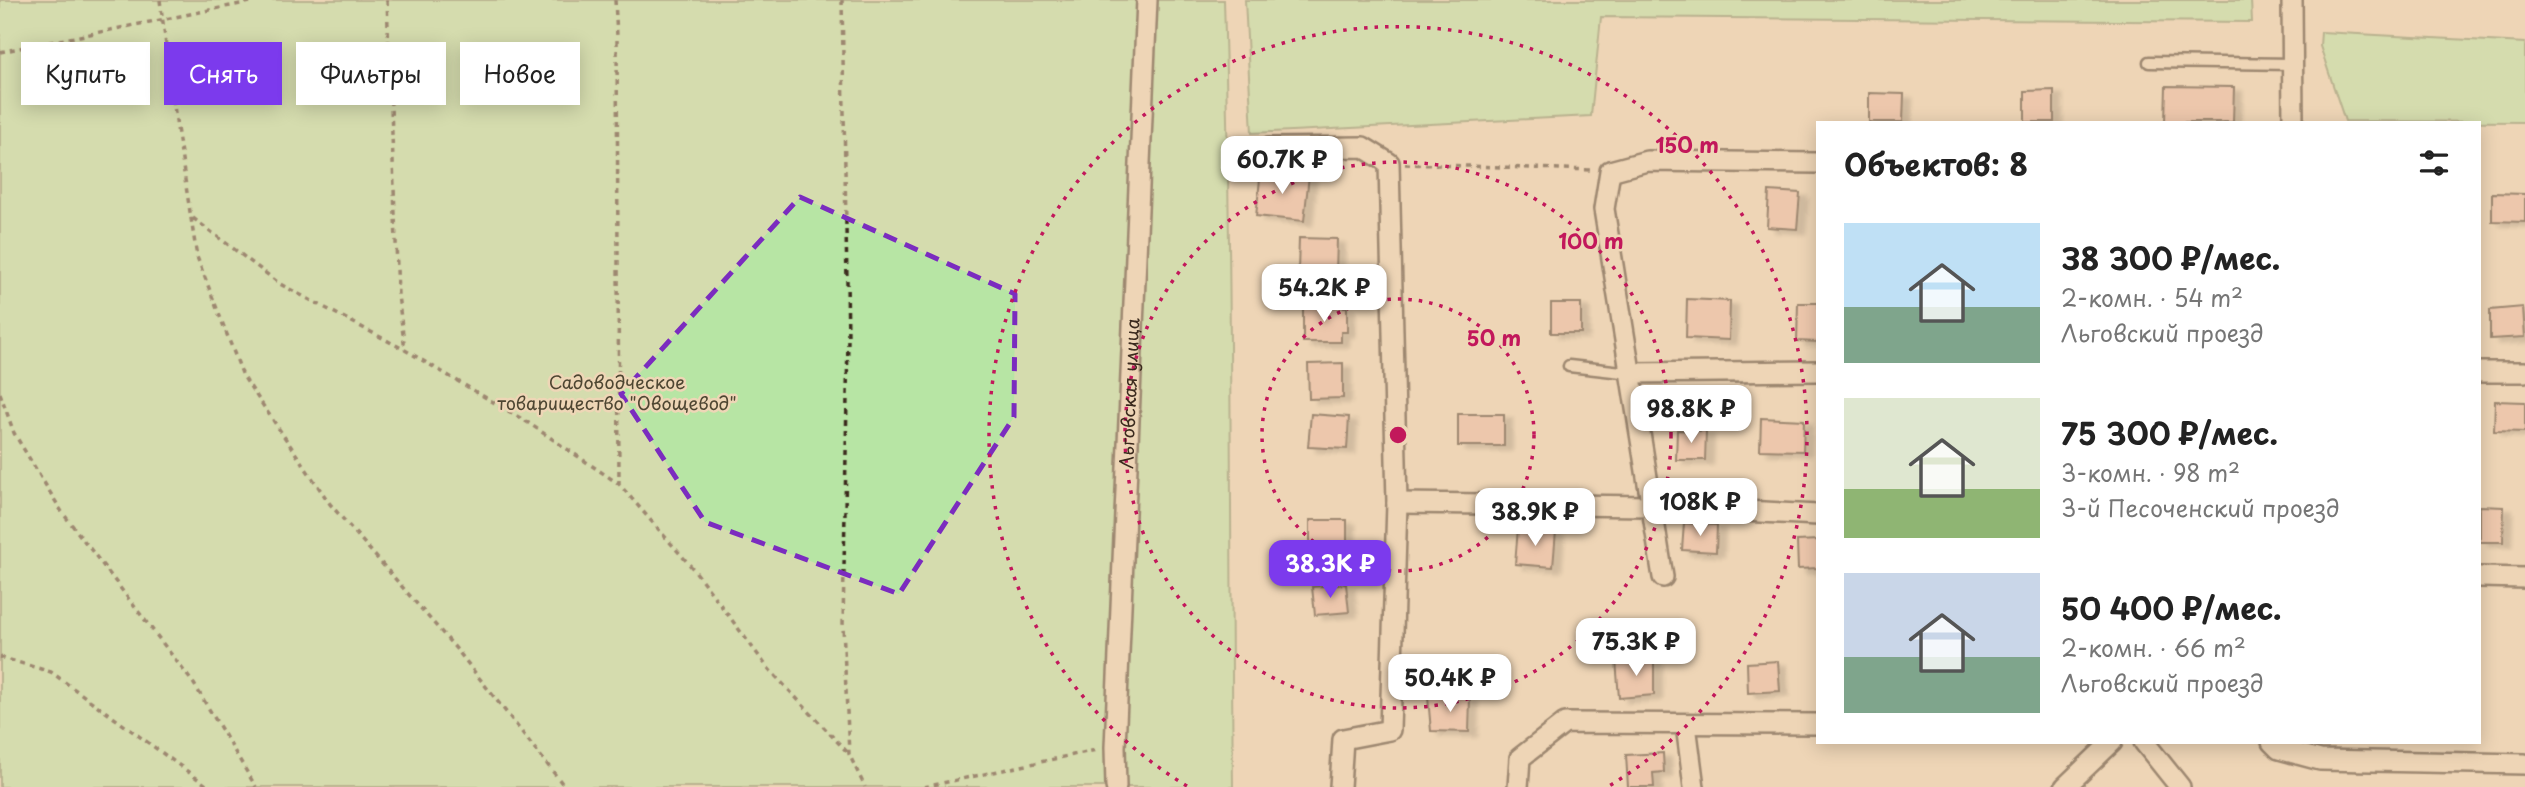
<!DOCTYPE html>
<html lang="ru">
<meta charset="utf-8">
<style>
:root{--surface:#fff;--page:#f6f6f6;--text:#222;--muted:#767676;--accent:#7c3aed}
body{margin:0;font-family:"Playpen Sans",sans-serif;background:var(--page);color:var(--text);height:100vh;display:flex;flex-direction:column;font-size:26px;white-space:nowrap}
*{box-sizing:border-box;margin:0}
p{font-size:23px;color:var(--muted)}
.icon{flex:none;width:38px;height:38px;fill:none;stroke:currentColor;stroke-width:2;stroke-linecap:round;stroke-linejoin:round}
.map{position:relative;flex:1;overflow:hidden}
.drawer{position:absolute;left:1816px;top:121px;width:665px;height:623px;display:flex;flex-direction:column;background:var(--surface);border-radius:0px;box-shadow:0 4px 18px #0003}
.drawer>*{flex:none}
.hud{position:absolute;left:21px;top:42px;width:665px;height:63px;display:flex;gap:14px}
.price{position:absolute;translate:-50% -60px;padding:0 16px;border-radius:14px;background:#fff;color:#222;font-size:23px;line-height:46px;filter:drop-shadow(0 2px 4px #0008)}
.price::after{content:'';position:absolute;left:50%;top:42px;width:21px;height:16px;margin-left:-10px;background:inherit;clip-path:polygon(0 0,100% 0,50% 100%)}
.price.selected{background:var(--accent);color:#fff}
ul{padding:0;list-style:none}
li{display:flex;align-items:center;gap:21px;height:175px;padding:0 28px}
li span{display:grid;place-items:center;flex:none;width:196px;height:140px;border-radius:0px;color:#555}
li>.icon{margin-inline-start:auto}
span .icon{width:84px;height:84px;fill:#fffc;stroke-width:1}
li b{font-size:30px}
h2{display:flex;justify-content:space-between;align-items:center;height:84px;padding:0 28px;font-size:30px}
.pill{padding:0 24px;border-radius:0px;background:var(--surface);box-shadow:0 4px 18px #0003;font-size:24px;line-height:63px}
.pill.selected{background:var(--accent);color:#fff}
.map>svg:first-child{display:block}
</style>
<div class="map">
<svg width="2525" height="787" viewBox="0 0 2525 787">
<defs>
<filter id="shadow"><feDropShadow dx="8" dy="4.5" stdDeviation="2" flood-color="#0004"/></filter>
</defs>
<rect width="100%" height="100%" fill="#eed6b6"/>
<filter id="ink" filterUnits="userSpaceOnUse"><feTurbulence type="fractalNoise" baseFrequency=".0143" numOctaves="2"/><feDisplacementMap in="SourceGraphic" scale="14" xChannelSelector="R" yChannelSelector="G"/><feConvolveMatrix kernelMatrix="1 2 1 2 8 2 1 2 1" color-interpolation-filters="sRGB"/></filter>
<g filter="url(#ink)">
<!-- green -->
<path fill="#b7e5a4" stroke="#798861" stroke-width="2" d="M0,0H1224C1232,262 1230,525 1233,787H0Z
M1245,0H2251L2252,22L1601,17L1591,116L1252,133Z
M2321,32L2525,43V122L2345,121L2320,46Z"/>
<!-- building -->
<path fill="#eab7a0" stroke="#3b2a1e" stroke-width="2" filter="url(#shadow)" d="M2166,86L2234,87L2233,122H2165Z
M2054,90V122H2025V91Z
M1869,93L1904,94L1903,122H1869Z
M1261,170L1309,175L1304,221L1256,216Z
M1769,191L1800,193L1797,229L1767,227Z
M2492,193L2525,194V222L2492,221Z
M1299,238L1337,239L1336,272H1298Z
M1687,299L1730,301L1729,340L1686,338Z
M1551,303H1581V333H1551Z
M1798,303H1818V342L1797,341Z
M1303,307H1347V332H1341V342H1303Z
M2523,307L2525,337L2490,339V310Z
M1343,363V398L1309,399L1308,364Z
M2495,401L2525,402V432L2494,431Z
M1311,414L1349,417L1347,449L1308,447Z
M1458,414H1504V446H1458Z
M1761,418L1804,420L1803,451L1760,450Z
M1677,430L1706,431L1705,460H1676Z
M2480,506L2504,507L2503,542H2480Z
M1310,520H1347V551H1310Z
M1684,523L1717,525L1716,552L1682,550Z
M1518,528L1556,531L1553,567L1515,564Z
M1818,540V568L1798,569L1797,541Z
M1346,584L1349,612L1315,615L1312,587Z
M1654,658V695L1619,698L1616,660Z
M1778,661L1780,691L1748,693L1747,663Z
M1428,697H1470L1469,732L1431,731Z
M1663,753L1664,772L1653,773L1654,787H1628L1626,755Z"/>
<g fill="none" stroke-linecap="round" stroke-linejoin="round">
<defs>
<path id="lane" d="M2149,62L2293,64
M1569,366L1631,373"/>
<g id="street">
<path d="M2292,0L2293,122"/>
<path d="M1269,148L1363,147L1389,163L1397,503L1390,730L1343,739L1340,787"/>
<path d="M2480,372H2525"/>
<path d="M1631,373L1818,371"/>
<path d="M1397,503L1652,506L1818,515"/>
<path d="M1663,577L1604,209L1610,171L1647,161L1818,163"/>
<path d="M2480,577L2525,578"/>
<path d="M1686,725L1694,787"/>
<path d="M2144,742L2180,787"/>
<path d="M2272,742L2279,749L2320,760L2525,764"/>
<path id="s1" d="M1116,787L1115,747L1147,0"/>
<path d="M1518,787L1520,758L1565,723L1818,724"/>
<path d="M2065,787L2112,742"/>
</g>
</defs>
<!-- lane casing -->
<use href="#lane" stroke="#3b2a1e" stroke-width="15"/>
<!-- street casing -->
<use href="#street" stroke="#3b2a1e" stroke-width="24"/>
<!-- path -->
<path stroke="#3b2a1e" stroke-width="3.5" stroke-dasharray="5 5" stroke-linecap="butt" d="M160,0L177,128L197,257L243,376L330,504L458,651L565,787
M387,0L398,295L405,350
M615,0L617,36L619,484
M842,0L848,338L843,626L849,754L865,787
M0,52L260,0
M1405,164L1593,170
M193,218L280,284L405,350L527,422L619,484L695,571L768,668L849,754
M0,393L14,433L62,512L194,684L256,787
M0,657L51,672L209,787
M924,787L1096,750"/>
<!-- lane -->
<use href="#lane" stroke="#eed6b6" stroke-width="10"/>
<!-- street -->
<use href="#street" stroke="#eed6b6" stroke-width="19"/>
</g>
</g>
<!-- marked area -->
<path d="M0 0H2525V787H0ZM800,197L1015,294L1014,417L899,594L705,522L621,394Z" fill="#eed6b6" fill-opacity=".55" fill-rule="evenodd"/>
<path fill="none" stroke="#7b2cbf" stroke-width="5" stroke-dasharray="14 9" stroke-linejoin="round" d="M800,197L1015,294L1014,417L899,594L705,522L621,394Z"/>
<!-- distance rings -->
<g fill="none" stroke="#c2185b" stroke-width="3.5" stroke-dasharray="3.5 7">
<circle cx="1398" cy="435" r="136"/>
<circle cx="1398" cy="435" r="273"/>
<path d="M1187 786A409 409 0 1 1 1609 786"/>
</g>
<g text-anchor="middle" stroke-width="5" stroke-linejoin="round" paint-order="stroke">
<!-- park labels -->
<g font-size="18" fill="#4e4632" stroke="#eed6b6">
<text x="617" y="389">Садоводческое<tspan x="617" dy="21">товарищество "Овощевод"</tspan></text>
</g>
<!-- street labels -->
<g font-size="18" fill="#3b2a1e" stroke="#eed6b6">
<text dy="6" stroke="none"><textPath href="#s1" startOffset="394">Льговская улица</textPath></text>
</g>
</g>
<circle cx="1398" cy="435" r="10" fill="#c2185b" stroke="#eed6b6" stroke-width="3.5"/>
<g font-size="21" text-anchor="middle" font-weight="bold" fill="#c2185b" stroke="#eed6b6" stroke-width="5" stroke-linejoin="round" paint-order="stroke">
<text x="1687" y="153">150 m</text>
<text x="1591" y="249">100 m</text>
<text x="1494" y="346">50 m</text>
</g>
</svg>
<b class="price" style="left:1282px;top:196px">60.7K ₽</b>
<b class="price" style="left:1324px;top:324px">54.2K ₽</b>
<b class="price" style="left:1691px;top:445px">98.8K ₽</b>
<b class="price" style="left:1700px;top:538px">108K ₽</b>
<b class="price" style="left:1535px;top:548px">38.9K ₽</b>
<b class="price selected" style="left:1330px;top:600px">38.3K ₽</b>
<b class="price" style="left:1636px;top:678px">75.3K ₽</b>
<b class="price" style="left:1450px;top:714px">50.4K ₽</b>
<div class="hud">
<a class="pill">Купить</a>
<a class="pill selected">Снять</a>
<a class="pill">Фильтры</a>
<a class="pill">Новое</a>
</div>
<section class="drawer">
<h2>Объектов: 8<svg class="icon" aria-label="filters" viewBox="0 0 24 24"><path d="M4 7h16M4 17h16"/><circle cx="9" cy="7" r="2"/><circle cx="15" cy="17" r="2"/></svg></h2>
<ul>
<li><span style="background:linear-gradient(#bfe0f5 60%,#7fa58c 0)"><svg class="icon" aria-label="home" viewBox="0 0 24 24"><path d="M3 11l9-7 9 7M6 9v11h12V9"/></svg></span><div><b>38 300 ₽/мес.</b><p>2-комн. · 54 m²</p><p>Льговский проезд</p></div></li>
<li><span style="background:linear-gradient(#dfe7d0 65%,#8fb573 0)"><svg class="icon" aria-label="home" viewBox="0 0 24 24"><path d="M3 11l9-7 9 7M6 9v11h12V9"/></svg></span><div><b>75 300 ₽/мес.</b><p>3-комн. · 98 m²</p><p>3-й Песоченский проезд</p></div></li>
<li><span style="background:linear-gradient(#c9d6e8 60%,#7fa58c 0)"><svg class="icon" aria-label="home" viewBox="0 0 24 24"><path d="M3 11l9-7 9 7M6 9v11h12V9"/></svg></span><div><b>50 400 ₽/мес.</b><p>2-комн. · 66 m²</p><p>Льговский проезд</p></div></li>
</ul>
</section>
</div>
